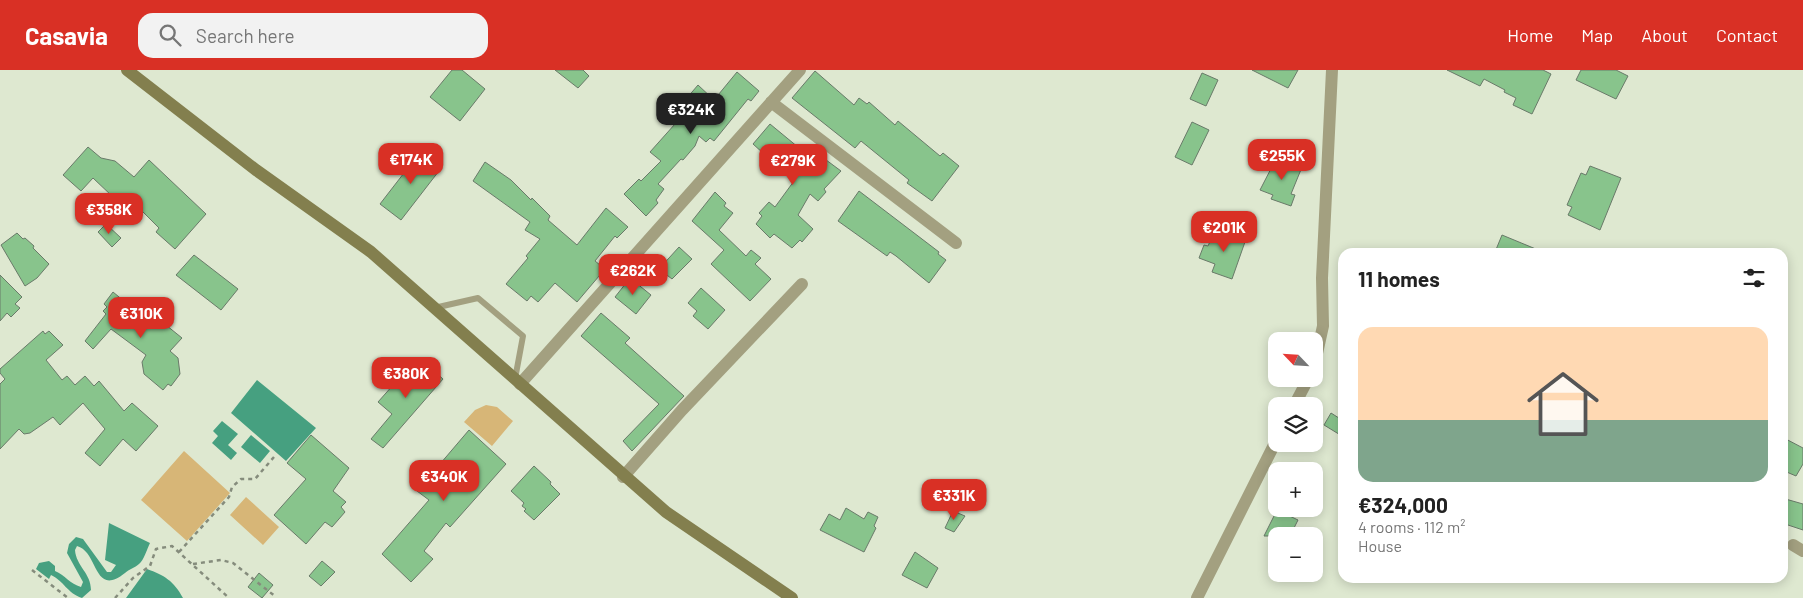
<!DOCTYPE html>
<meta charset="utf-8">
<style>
:root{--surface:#fff;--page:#f2f2f2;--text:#222;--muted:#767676;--accent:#d93025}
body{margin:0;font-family:Barlow,sans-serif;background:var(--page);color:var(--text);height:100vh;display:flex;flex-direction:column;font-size:19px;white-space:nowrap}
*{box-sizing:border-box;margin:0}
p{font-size:16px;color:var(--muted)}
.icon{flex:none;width:28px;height:28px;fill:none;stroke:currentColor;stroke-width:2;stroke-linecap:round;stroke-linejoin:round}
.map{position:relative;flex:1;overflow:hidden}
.sheet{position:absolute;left:1338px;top:178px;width:450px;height:335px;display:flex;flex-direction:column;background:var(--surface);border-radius:15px;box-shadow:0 2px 12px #0003}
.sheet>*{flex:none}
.needle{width:32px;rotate:295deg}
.buttons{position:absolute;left:1268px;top:262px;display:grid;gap:10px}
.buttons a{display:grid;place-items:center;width:55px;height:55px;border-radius:10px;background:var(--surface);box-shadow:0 2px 12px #0003;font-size:25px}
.price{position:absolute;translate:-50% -42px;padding:0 11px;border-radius:10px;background:var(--accent);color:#fff;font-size:16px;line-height:32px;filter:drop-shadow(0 1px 2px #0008)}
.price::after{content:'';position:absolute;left:50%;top:30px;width:15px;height:11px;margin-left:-8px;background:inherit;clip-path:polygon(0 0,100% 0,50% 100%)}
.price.selected{background:#222;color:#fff}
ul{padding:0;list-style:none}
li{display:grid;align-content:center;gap:10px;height:265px;padding:0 20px}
li span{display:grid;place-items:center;height:155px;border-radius:15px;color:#555}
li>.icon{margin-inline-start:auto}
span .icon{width:90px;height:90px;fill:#fffc;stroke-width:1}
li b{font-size:21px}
h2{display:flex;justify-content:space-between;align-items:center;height:60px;padding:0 20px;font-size:21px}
header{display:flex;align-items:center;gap:30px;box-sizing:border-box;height:70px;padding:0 25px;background:var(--accent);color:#fff}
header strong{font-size:24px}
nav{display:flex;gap:28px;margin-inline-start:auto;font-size:18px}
.search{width:350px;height:45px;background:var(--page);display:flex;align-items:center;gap:12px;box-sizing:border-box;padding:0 18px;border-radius:15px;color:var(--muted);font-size:19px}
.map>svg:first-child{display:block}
</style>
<header>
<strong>Casavia</strong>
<div class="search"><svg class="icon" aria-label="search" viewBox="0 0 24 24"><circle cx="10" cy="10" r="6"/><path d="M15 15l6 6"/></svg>Search here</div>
<nav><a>Home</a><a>Map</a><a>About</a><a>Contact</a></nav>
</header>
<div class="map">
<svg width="1803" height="528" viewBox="0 0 1803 528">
<rect width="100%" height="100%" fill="#dee8d0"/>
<!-- green -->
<path fill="#d7b677" d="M486,335L497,337L513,351L492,376L464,352L475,340Z
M184,381L230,423L187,471L141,430Z
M246,427L279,457L263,475L230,445Z"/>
<!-- water -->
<path fill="#46a080" d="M257,310L316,358L286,391L231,343Z
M222,351L238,364L228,375L237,383L231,390L212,373L218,366L213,361Z
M251,365L270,381L260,393L241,377Z
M109,453L150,473C147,479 144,490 139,494C135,498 129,499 125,503C93,528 99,482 77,476L75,480C76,496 91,503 91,520L82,528C67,523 64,511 51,505L49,509L36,499L39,493L49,491L55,496V501C65,505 70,514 81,517L83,512L67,483L69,474L76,467L83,469L107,502H111L116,495L105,490Z
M147,499C164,505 174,511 183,528H126Z"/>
<!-- building -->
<path fill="#88c48c" stroke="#697a69" d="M452,0H462L485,19L460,51L430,27Z
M555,0H583L589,6L578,18Z
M1252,0H1298L1288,18Z
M1447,0H1543L1551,4L1532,44L1513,35L1516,28L1504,22L1505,20L1484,9L1480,16Z
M1581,0H1616L1628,6L1616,29L1576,10Z
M815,1L854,35L859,28L867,34L869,32L895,55L898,51L940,86L943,83L959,96L932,131L907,113L909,110L861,71L855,78L792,28Z
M737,2L759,21L751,31L748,29L714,71L710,68L706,72L699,66L695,76L683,90L681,89L658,114L664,119L656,130L658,133L646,146L624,124L639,109L641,111L661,91L650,82L675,54L669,49L698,15L714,30Z
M1202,3L1218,10L1206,36L1190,29Z
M1192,52L1209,60L1192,95L1175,87Z
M770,54L810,87L814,81L841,101L824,119L826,122L818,131L810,124L798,145L813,159L802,172L800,170L792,178L774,164L770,168L756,154L762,146L759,143L769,132L775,137L794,111L753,74Z
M88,77L101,88L115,91L134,107L149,90L206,144L175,179L156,162L159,158L139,138L132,145L93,108L81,121L63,105Z
M421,81L442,97L401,150L380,134Z
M1277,87L1302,97L1291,124L1295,125L1291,136L1271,129L1273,125L1260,120Z
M485,92L511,110L531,130L532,128L550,146L548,150L577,175L606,138L628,157L617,168L615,166L595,191L605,199L577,232L555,213L538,232L531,226L527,231L506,214L528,188L526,186L540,169L525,160L530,152L473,111Z
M1590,96L1621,108L1600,160L1568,145L1572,137L1567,135L1581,103L1586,105Z
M859,121L939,182L938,184L946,190L929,213L896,186L890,182L887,186L838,151Z
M715,122L726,133L724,136L733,143L719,160L746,186L751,180L761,188L755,194L771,209L750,231L711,194L724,180L692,151Z
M106,154L121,168L112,177L98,162Z
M1216,158L1246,169L1232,209L1212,202L1215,194L1199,188L1204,175L1208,176Z
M17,163L23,169L25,168L34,176L33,178L49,194L37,208L25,216L1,175Z
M1502,165L1543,182H1495Z
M679,177L692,189L672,209L659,199Z
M194,185L238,219L221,240L176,205Z
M0,205L22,227L15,234L20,238L11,247L7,243L0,251Z
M630,208L651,225L636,244L615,227Z
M701,218L725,240L708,259L693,246L697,241L688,233Z
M113,222L130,236L134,231L159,253L161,251L182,268L170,281L178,288L180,304L171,316L168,314L163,320L144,304L142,292L146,285L111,259L93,279L85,271L106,244L103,241L107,237L104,234Z
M601,243L630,268L625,273L684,326L632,381L623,371L659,334L581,266Z
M43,261L45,264L49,261L63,275L46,290L62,310L67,306L75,315L85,306L94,316L99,311L124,341L132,333L158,356L136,381L123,369L100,396L85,383L105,359L83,333L60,355L53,347L30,363L24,364L19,359L0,379V314L5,309L0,303V299Z
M422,290L443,309L383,378L371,369L392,344L378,332L410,296L414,299Z
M1331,343L1342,350V366L1324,355Z
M469,360L506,394L450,457L446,453L424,481L433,489L411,512L382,484L429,430L417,421Z
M311,365L349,398L333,421L346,432L341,437L345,442L332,457L325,452L306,474L274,445L306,409L287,393Z
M1782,367L1803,378V394L1796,406L1782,400Z
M534,396L551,412L550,414L560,424L534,450L524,441L526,439L522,436L524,433L511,421Z
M1782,428L1803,434V460L1782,453Z
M846,438L864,449L868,442L878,447L874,456L876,458L864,482L820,460L829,444L840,450Z
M1277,440L1298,450L1290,466H1264Z
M953,441L965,446L954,462L945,458Z
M915,482L938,498L927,518L902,505Z
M322,491L335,502L321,516L309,506Z
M259,503L273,515L262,528L248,517Z"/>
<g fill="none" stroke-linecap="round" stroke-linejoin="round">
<!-- path -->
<path stroke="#858c7c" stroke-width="2.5" stroke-dasharray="4 4" stroke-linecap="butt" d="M179,482L229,427L232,417L241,409H255L274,387
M193,494L221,490L233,493L276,527
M32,500L68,528
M115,528L133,508L150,496L156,479L172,476L229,528"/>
<!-- lane -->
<path stroke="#a3a080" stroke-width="6" d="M434,238L478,228L523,266L515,309"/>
<!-- street -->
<path stroke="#a3a080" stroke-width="12" d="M771,32L956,173
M1314,297L1323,256L1322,208L1332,0
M520,314L800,0
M1294,336L1308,309
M623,407L682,340L802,214
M1793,475L1803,481
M1197,528L1276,371"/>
<!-- secondary -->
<path stroke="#837f4e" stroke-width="12" d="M127,0L256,100L371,182L666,442L792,528"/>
</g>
</svg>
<div class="buttons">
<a><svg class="needle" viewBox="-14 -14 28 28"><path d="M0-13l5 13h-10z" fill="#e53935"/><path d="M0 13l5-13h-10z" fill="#767676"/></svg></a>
<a><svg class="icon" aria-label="layers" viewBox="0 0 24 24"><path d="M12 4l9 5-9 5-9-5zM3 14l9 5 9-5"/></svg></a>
<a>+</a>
<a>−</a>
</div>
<b class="price selected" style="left:691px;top:65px">€324K</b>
<b class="price" style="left:1282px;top:111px">€255K</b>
<b class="price" style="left:411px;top:115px">€174K</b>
<b class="price" style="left:793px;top:116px">€279K</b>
<b class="price" style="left:109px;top:165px">€358K</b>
<b class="price" style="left:1224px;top:183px">€201K</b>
<b class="price" style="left:633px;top:226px">€262K</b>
<b class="price" style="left:141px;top:269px">€310K</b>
<b class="price" style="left:406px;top:329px">€380K</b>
<b class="price" style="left:444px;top:432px">€340K</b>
<b class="price" style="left:954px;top:451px">€331K</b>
<section class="sheet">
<h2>11 homes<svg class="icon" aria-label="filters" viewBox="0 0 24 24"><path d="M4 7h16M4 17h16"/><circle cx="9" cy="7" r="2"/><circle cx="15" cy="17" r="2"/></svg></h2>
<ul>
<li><span style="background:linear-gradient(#ffd9b3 60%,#7fa58c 0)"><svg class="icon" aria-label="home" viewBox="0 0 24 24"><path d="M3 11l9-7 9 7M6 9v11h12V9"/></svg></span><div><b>€324,000</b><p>4 rooms · 112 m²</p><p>House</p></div></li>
</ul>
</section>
</div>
